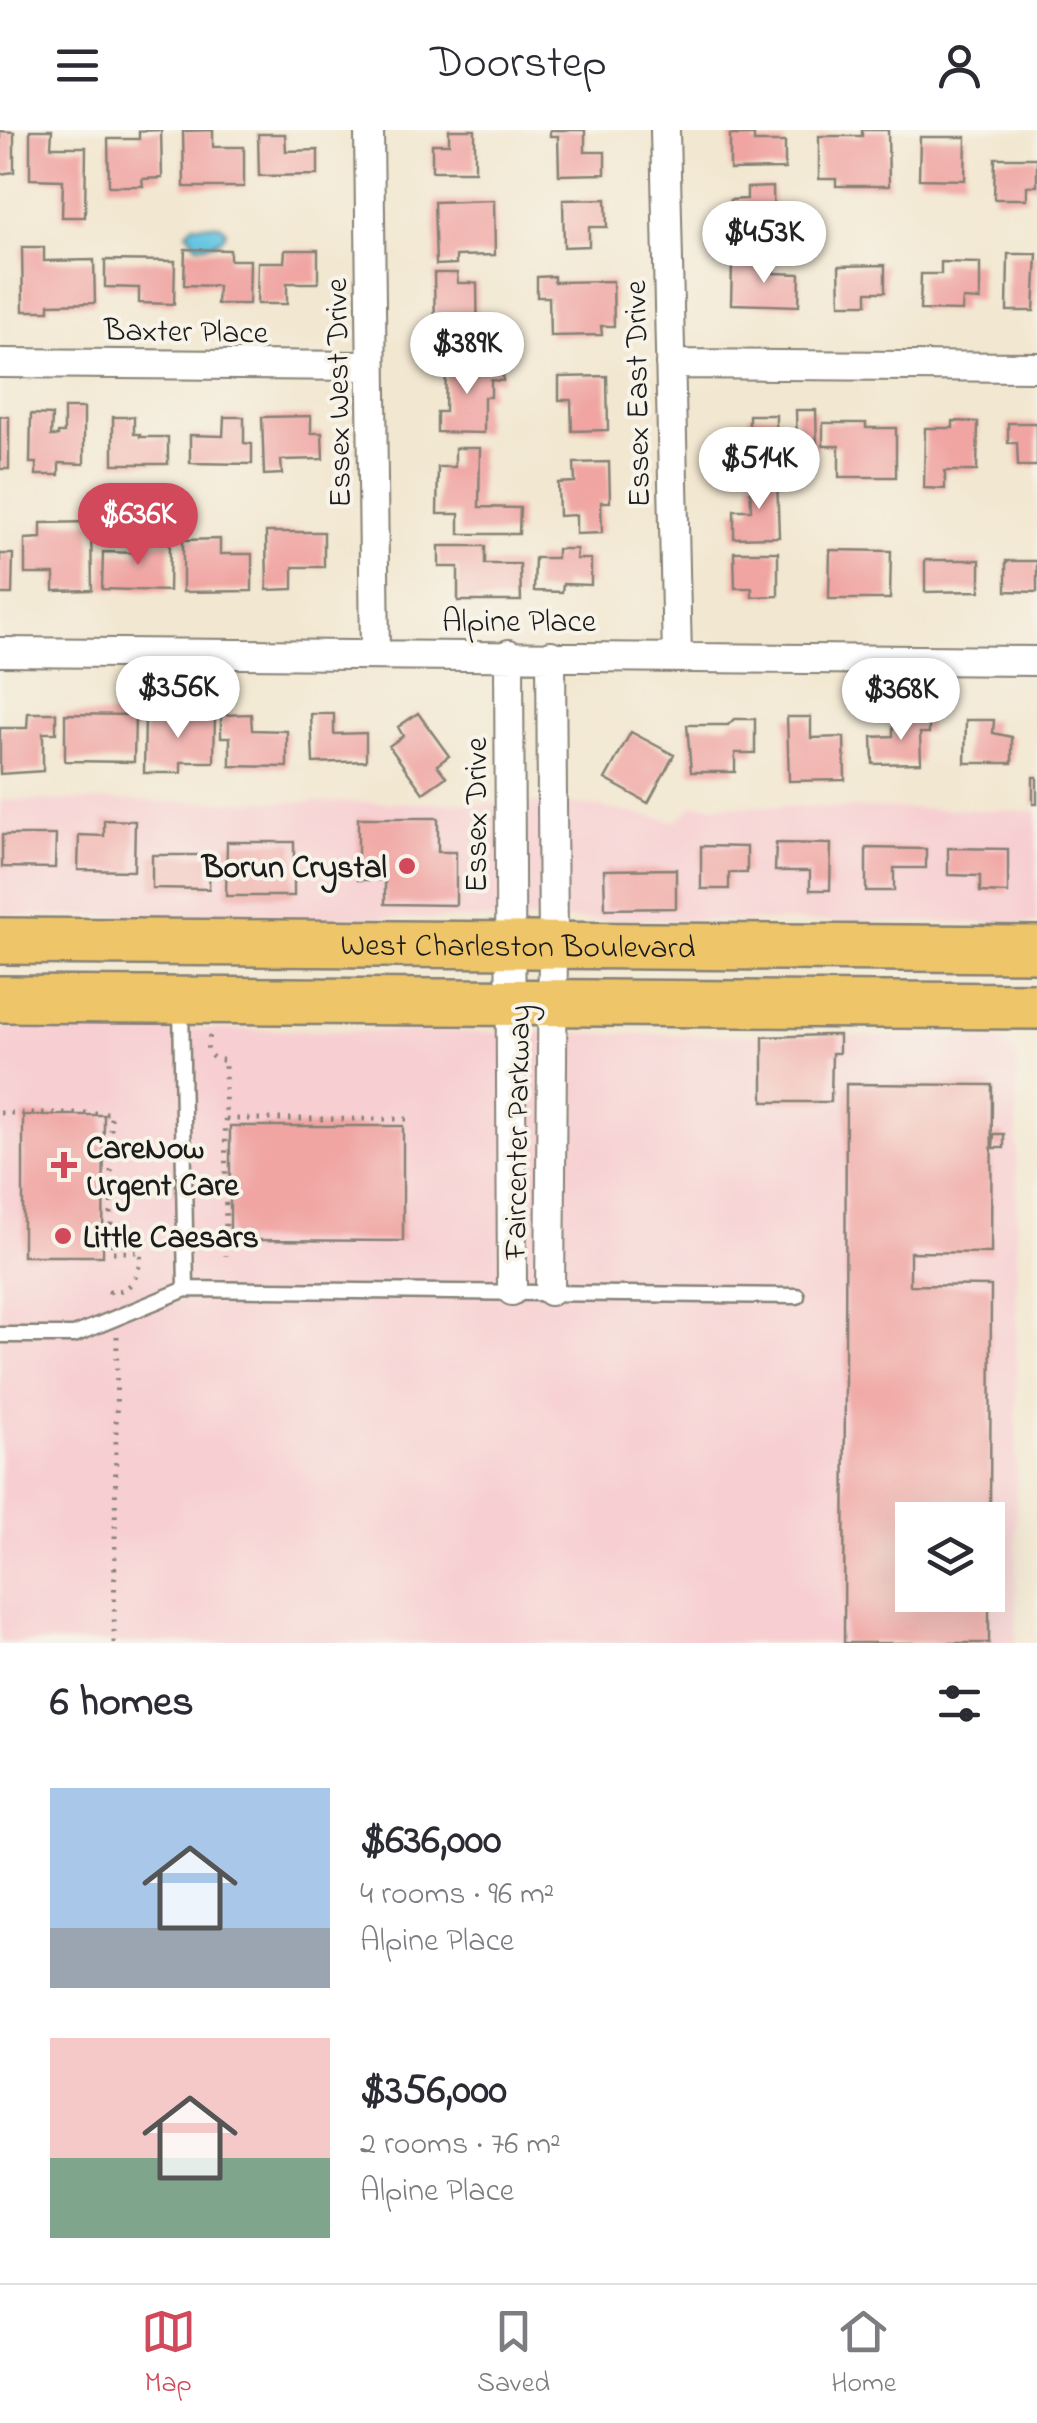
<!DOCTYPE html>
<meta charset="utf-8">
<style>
:root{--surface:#fff;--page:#f2f2f3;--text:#2b2b33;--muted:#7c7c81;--line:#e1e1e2;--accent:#d1495b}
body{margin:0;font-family:"Indie Flower",sans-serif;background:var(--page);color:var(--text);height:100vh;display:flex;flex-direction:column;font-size:38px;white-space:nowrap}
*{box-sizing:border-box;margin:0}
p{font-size:32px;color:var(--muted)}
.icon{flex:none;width:55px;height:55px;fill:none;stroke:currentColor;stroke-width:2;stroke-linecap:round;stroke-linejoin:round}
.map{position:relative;height:1513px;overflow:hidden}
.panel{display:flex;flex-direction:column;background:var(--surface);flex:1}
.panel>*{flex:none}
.tools{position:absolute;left:895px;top:1372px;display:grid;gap:20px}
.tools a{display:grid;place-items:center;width:110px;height:110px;border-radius:0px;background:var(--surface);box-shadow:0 10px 40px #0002;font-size:50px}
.price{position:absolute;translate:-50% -85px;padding:0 22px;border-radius:35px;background:#fff;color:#222;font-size:32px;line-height:65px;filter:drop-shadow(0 2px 5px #0008)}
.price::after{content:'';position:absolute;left:50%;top:60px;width:30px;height:22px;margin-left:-15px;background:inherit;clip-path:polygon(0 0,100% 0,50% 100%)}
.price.on{background:var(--accent);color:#fff}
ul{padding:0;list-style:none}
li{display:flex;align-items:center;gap:30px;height:250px;padding:0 50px}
li span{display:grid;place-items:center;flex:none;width:280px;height:200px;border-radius:0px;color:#555}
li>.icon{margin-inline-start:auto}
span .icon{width:120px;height:120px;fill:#fffc;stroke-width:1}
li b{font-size:42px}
h2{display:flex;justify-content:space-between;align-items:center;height:120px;padding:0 50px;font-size:42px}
header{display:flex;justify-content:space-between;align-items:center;height:130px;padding:0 50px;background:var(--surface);font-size:45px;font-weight:600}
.tab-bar{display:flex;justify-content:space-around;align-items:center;height:140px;border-top:2px solid var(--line);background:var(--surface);font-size:28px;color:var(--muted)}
.tab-bar a{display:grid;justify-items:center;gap:5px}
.tab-bar .on{color:var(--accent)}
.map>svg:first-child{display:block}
</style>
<header><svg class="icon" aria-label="menu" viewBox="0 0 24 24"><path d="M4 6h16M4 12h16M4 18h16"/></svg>Doorstep<svg class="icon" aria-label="person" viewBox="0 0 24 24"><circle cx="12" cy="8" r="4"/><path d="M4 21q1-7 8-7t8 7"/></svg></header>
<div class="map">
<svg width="1037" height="1513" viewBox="0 0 1037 1513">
<rect width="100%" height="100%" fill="#f7f3e8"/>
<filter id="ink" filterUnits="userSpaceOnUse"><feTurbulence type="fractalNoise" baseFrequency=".01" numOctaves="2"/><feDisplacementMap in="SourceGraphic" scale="20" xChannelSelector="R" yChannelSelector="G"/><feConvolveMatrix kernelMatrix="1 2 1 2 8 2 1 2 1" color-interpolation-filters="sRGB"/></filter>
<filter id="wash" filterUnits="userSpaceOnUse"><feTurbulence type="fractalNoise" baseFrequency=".0048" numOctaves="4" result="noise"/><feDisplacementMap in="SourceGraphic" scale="40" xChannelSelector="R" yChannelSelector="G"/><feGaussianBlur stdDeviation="2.25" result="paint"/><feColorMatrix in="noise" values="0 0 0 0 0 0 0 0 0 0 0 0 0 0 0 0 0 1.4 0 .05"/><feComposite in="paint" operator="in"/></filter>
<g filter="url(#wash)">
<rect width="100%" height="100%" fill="#f2e7d0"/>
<!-- built -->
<path fill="#f7cfd2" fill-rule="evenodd" d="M0,670L580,674L677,691L694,675L1037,681V793L0,785Z
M0,897L999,908L1017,927L1016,1513H0ZM912,1390H988V1465H912Z"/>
<!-- water -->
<path fill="#63c5e1" stroke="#40707e" stroke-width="2.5" d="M194,94L221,95L226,100C225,112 209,116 197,115L187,102Z"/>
<g id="blocks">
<!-- building -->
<path fill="#f0a5a3" d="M30,0H52L51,17H86L85,87H62L63,50L30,49Z
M161,0L162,48L142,49L143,56H109L108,9H139V1Z
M213,0V17H244V57H184L183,1Z
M449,0H475V41H432V14H449Z
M550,0H585V22H605V44L559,45L558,6H550Z
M862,0H888L889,56H836V49H819V6H862Z
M0,1L14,2V42L0,44Z
M258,4H285L286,21L318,20V45L259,46Z
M730,5H754V12H785V39L730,40Z
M920,7H966L965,50L919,49Z
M995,28H1037V56H1027V69H994Z
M773,57L774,115L731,116L730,70L747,69V58Z
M606,69L607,97H589V116L564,117L563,70Z
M494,70L495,125L456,126V134L436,135L434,72Z
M22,117H44V131L94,130L95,173L49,174V181H23Z
M185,119L230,120V130H250L249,174H217L218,156L184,155Z
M285,120H318V153H287V174H257L258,132H284Z
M1008,124H1037L1034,181H1007Z
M105,130L175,131L174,174L139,173V158L105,157Z
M941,132L980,133V170L963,169L962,181L920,180L921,144H941Z
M732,135H774V143L800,144L799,176L731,174Z
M885,135V162H867V174H840L839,136Z
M434,143H457L458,153H477L478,225L452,226V201L435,202Z
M554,146V152L613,151L614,196H601L602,205L550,206L549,167H537V147Z
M446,235H503V251L491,250V267H484V303L437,302V282H445Z
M607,246L608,300L572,301L571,270H559V247Z
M64,278H84V334L59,333V345H36V333H30L31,284L52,285L51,306H58V303H64Z
M796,280H816L817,319H797Z
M749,285H776V331H753V337L735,338L733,304H749Z
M0,286L9,287V339H0Z
M311,286V303H322L323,329L281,330L282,344L264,345L262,287Z
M113,287H134V304H140V307H168V334H113Z
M224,287H244V313L252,314V334L190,333V305L223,306Z
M953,291L978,292L977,341H945V359L924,358L925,298H953Z
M823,293H866V298H896V347H839V316H823Z
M1008,293H1037V336H1018L1017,313H1008Z
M455,318H480L479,377L520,378L519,404H459V384H437L438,337H455Z
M609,332L610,372H601L602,403L576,404V385L559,386L558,353L575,352L574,333Z
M777,348L779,407L734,408V380H751L750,349Z
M91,392L92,460L54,461V444H25V409L41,408V393Z
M266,402H324V437H293V459L267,460Z
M220,409V424H252V461L183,462V410Z
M138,412H170L169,461L102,459L103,422L138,423Z
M439,416H485V434H520L521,471H458V437H439Z
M557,419H577L576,429H591V455L563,454L562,462L534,461L535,428H557Z
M830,420L891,421L890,469H829Z
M734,422H778V466L752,467V458H735Z
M0,424H13L12,464H0Z
M925,430H980V461L925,462Z
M1006,431H1037V462L1006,461Z
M28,583H56V603H43V641L0,644V598H27Z
M418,583L449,626L437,635L446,647L423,663L389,616L403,606L398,597Z
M65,584L135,585L134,632L65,631Z
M145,584L215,585L214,632H181V643H144Z
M251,584L252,600L287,601V637L230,636V607H221V585Z
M311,584H334V604L366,603V631L313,633Z
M787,587H811V608L844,607L845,650L789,651Z
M734,589H755V623H735V642H691L687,595H728Z
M893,589H929V603H920L921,633L873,634L872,607L893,606Z
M966,590H994L993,603L1012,607V633H965Z
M631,602L674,625L648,673L605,649Z
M1033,647H1037V674H1033Z
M358,688H438V722H456V775L385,774V750H358Z
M104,690L135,691L134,741L78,740L79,705L104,706Z
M2,705H56L55,738L2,737Z
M227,712H294V766H226Z
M776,713L831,714L830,760H810V741H775Z
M701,716L747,717V743H729V759H701Z
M866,718L926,719V738H894V761H866Z
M948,718L1008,719V763L980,762V746L948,745Z
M152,725H210L209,759L152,758Z
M676,739V778L605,779L604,740Z
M826,905H839V923H832L831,972H763V907Z
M846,954L992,955L991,1123L910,1122V1155L991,1156L990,1390H912V1465H989V1513H844Z
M23,985H104L103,1126H23Z
M230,996H403V1111L230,1110Z
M994,1004H1004V1018H993Z"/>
</g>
</g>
<g filter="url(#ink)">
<use href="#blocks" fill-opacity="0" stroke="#878276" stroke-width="2.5"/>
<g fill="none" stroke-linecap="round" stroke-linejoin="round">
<defs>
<path id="service" d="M181,876L186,1159
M0,1205H74L186,1159L797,1166"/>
<path id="minor" d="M369,0L375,525
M665,0L677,527
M0,233L371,236
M670,234L1037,237
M0,522L1037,531
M509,524L512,1161
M550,1161L553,816L551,525"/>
<g id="primary">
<path id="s1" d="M0,811L1037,819"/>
<path d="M0,869L1037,876"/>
</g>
</defs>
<!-- service casing -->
<use href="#service" stroke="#878276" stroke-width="19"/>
<!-- minor casing -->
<use href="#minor" stroke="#878276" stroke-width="32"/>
<!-- primary casing -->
<use href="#primary" stroke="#878276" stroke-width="50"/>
<!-- path -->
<path stroke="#878276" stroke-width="5" stroke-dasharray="2.5 8" stroke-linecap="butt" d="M210,906C204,920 209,930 225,930L226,1126
M0,983H111V1122H141C139,1143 134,1162 110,1162L109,1171
M226,989H407
M114,1513L117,1206"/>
<!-- service -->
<use href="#service" stroke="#fff" stroke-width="14"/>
<!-- minor -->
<use href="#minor" stroke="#fff" stroke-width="28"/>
<!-- primary -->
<use href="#primary" stroke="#eec569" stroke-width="45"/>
</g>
</g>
<!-- markers -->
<g fill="#d1495b" stroke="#f7f3e8" stroke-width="4">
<circle cx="407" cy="736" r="10"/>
<path d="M59 1020h10v10h10v10h-10v10h-10v-10h-10v-10h10z"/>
<circle cx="63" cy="1106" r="10"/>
</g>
<g text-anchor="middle" stroke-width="8" stroke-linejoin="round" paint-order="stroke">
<!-- street labels -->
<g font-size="32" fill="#1c1c1c" stroke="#f7f3e8">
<text transform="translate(186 200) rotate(1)" y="11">Baxter Place</text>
<text transform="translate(337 263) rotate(-91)" y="11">Essex West Drive</text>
<text transform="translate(636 264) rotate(-91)" y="11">Essex East Drive</text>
<text x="519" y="501">Alpine Place</text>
<text transform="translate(475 685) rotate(-90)" y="11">Essex Drive</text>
<text dy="11" stroke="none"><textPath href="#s1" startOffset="518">West Charleston Boulevard</textPath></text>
<text transform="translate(516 1002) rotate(-89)" y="11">Faircenter Parkway</text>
</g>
<!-- poi labels -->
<g font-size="32" font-weight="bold" fill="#1c1c1c" stroke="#f7f3e8" text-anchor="start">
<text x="387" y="747" text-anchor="end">Borun Crystal</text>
<text x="86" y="1028">CareNow<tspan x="86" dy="37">Urgent Care</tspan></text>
<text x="83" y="1117">Little Caesars</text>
</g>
</g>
</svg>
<div class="tools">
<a><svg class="icon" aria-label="layers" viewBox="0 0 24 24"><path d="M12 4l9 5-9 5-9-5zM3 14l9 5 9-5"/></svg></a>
</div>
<b class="price" style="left:764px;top:156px">$453K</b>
<b class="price" style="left:467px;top:267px">$389K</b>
<b class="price" style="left:759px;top:382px">$514K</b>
<b class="price on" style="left:138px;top:438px">$636K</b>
<b class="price" style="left:178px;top:611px">$356K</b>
<b class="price" style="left:901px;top:613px">$368K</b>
</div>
<section class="panel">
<h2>6 homes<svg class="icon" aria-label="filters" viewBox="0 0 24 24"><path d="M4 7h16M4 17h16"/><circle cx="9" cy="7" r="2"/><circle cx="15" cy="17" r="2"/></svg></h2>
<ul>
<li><span style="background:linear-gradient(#a9c7e8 70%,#9aa5b1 0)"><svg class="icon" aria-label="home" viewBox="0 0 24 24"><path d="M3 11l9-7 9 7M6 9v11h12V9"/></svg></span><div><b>$636,000</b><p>4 rooms · 96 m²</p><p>Alpine Place</p></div></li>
<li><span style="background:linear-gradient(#f6c9c9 60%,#7fa58c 0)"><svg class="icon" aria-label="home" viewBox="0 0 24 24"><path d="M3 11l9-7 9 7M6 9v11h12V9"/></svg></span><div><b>$356,000</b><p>2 rooms · 76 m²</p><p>Alpine Place</p></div></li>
</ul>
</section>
<nav class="tab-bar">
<a class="on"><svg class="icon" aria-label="map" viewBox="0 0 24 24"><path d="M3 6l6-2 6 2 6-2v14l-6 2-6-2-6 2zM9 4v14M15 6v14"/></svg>Map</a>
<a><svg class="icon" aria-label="saved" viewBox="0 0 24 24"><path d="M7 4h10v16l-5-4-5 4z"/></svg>Saved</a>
<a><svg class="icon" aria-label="home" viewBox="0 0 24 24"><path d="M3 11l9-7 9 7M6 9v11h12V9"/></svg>Home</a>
</nav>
